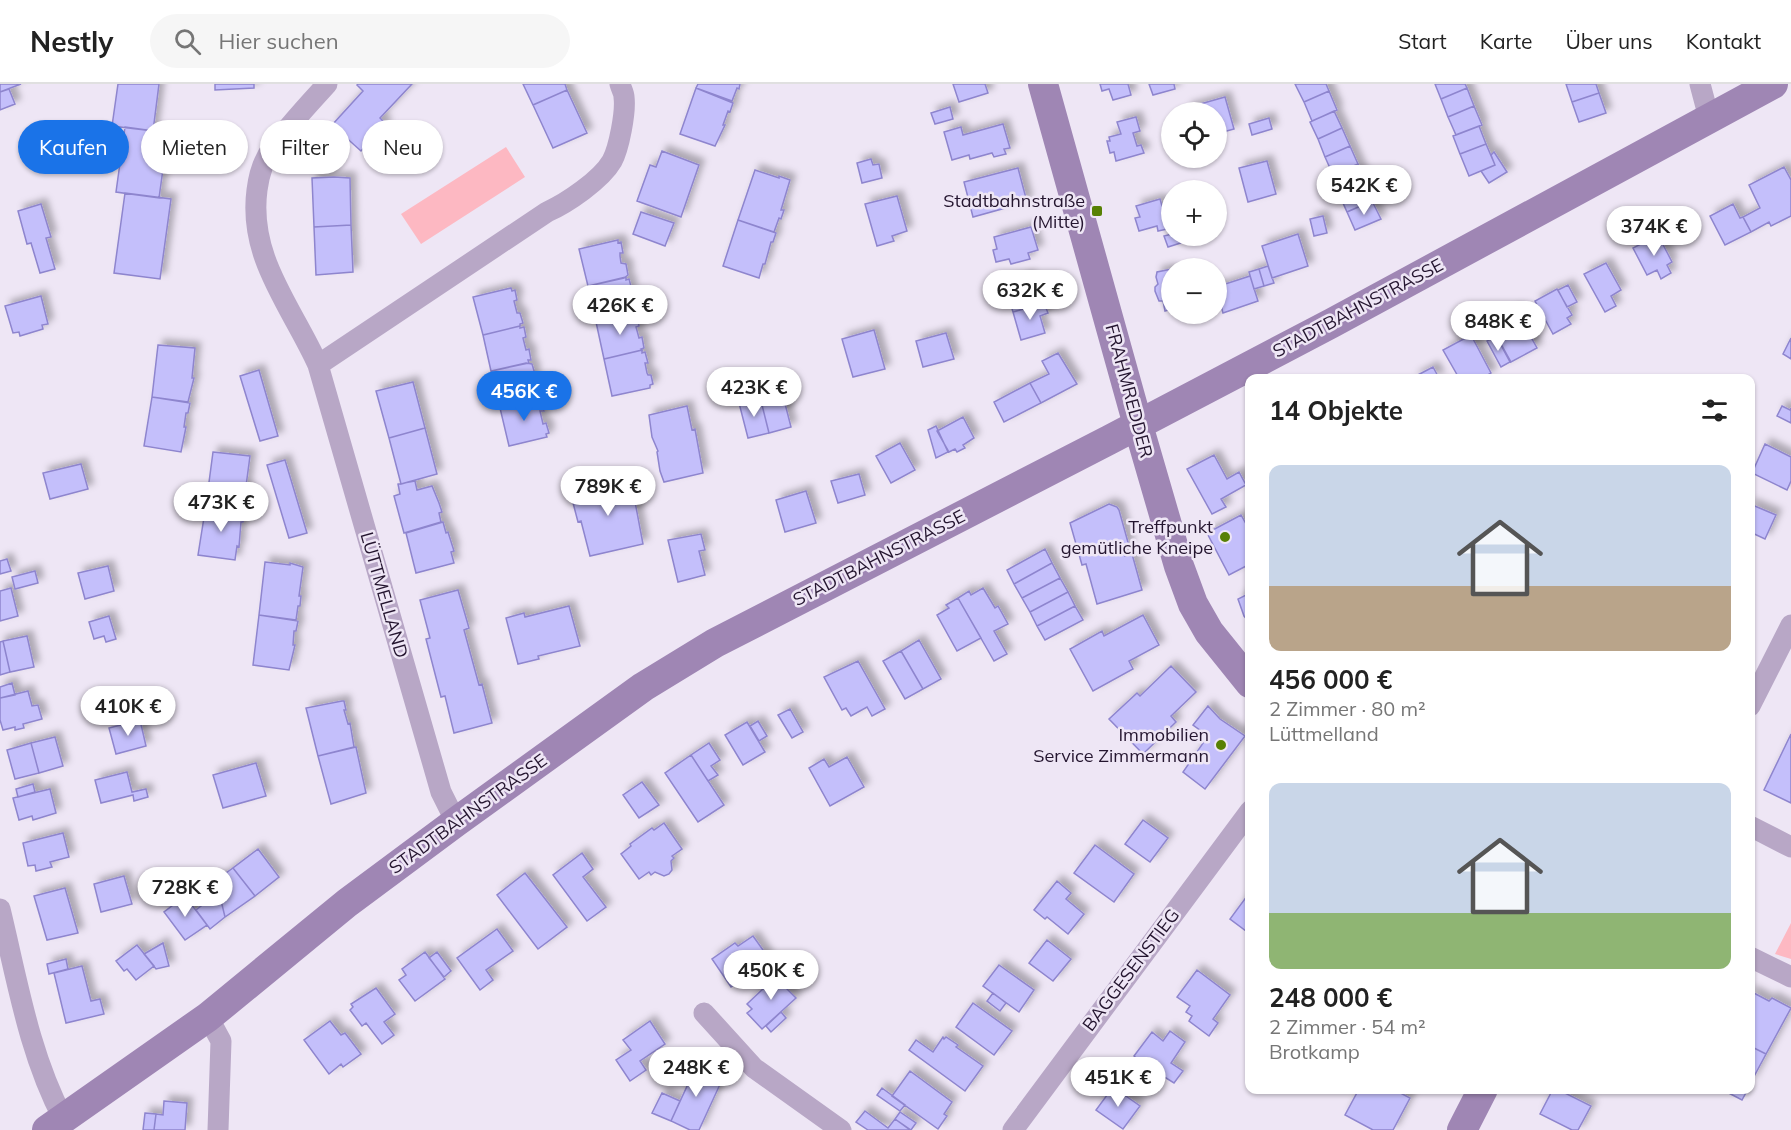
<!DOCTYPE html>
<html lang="de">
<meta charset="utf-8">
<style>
:root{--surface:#fff;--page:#f6f6f6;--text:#222;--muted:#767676;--line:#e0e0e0;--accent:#1a73e8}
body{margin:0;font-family:Mulish,sans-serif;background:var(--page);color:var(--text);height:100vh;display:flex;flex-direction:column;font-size:22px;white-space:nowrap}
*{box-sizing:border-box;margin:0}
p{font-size:20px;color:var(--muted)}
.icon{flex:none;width:33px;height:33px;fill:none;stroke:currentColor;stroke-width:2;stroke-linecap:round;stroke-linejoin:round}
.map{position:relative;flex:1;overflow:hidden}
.sheet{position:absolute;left:1245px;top:290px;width:510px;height:720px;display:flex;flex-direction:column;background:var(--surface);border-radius:12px;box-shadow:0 2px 4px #0004}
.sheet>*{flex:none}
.banner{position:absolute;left:18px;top:36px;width:570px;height:54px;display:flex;gap:12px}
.controls{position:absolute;left:1161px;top:18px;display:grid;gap:12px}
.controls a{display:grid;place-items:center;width:66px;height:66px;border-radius:50%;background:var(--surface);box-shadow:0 2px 4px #0004;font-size:30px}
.price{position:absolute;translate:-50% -51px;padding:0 14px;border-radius:21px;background:#fff;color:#222;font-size:20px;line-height:39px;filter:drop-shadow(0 2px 3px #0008)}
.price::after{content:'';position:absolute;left:50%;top:36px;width:18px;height:14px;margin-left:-9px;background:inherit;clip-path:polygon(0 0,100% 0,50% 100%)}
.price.current{background:var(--accent);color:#fff}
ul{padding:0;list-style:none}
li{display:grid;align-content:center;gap:12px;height:318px;padding:0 24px}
li span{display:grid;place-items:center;height:186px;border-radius:12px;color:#555}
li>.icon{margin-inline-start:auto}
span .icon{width:108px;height:108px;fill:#fffc;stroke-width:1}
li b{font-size:26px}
h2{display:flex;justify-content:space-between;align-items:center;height:72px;padding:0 24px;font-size:26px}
.chip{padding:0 21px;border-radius:27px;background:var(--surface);box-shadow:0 2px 4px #0004;font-size:21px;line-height:54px}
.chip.current{background:var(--accent);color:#fff}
header{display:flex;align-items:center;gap:36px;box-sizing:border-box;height:84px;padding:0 30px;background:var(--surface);border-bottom:2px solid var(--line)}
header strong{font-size:28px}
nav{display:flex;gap:33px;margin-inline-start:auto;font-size:21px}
.search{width:420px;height:54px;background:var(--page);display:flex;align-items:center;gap:15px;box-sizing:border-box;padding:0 21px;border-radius:33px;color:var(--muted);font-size:22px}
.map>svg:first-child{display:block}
</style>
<header>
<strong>Nestly</strong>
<div class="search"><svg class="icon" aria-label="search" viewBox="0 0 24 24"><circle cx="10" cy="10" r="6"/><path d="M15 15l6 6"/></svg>Hier suchen</div>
<nav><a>Start</a><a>Karte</a><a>Über uns</a><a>Kontakt</a></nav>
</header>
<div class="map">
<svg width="1791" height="1046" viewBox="0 0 1791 1046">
<defs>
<filter id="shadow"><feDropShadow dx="5.5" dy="-5.5" stdDeviation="3" flood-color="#0004"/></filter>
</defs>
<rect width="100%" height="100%" fill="#eee6f5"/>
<!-- green -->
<path fill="#fdb8c2" d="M506,63L525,93L421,160L401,130Z
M1791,839V875L1775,870Z"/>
<!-- building -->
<path fill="#c4bffb" stroke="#8e85ce" stroke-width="1.5" filter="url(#shadow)" d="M0,0H21L0,8Z
M118,0H159L153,47L112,42Z
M215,0H254V4L215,6Z
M358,0H412L380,34L386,40L361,67L332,41L363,7L357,1Z
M523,0H565L567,6L533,21Z
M698,0H740L739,5L737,4L732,17L696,4Z
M953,0H985L988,9L959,18Z
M1100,0H1128L1131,11L1113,16L1109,5L1102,7Z
M1149,0H1174L1175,5L1153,11Z
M1295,0H1326L1329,7L1304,18Z
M1435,0H1465L1467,4L1441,15Z
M1566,0H1596L1599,9L1572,18Z
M696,4L733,19L730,28L728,27L723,41H725L715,62L680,50Z
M1467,4L1474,22L1448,33L1441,15Z
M9,5L15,20L0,26V8Z
M567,6L587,49L553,64L533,21Z
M1329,7L1337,26L1312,37L1304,18Z
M1599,9L1606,29L1579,38L1572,18Z
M1225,13L1234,45L1216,50V28H1187L1186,24Z
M1474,22L1482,41L1456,51L1448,33Z
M950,23L953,35L935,40L931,29Z
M1334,27L1342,44L1318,55L1310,38Z
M1136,33L1140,47L1133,49L1137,62L1141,61L1144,69L1116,77L1114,68L1110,69L1107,57H1110L1109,53L1121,50L1117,38Z
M1269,34L1272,45L1252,51L1249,40Z
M1003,40L1010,64L1004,65L1006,70L994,73L992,69L970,75L969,71L952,76L944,48L961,43L963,51Z
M1479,42L1486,60L1460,70L1453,52Z
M125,43L168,49L159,114L116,108Z
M1342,44L1350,62L1325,73L1318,55Z
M1486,60L1495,81L1469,92L1460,70Z
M1350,62L1358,80L1333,91L1325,73Z
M662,67L699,81L681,133L637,117L650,81L656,83Z
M1494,68L1507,88L1489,99L1481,87L1495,81L1491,71Z
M871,75L873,81L879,80L882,94L862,99L857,79Z
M1267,77L1276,110L1248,118L1239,84Z
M1358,80L1366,98L1341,109L1333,91Z
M1784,83L1791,96V132L1771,142L1769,138L1751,148L1743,133L1760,124L1749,101Z
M1018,84L1027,118L973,133L964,98Z
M755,86L779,94V92L790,96L781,126H784L781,135L779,134L774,148L738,136Z
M334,93L350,94L351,141L314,143L312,94Z
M1364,98L1372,117L1347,128L1339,110Z
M125,109L171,115L160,195L114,189Z
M897,112L907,147L892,152L894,157L877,162L865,120Z
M1160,115L1162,122L1169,120L1172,128V144L1158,147L1157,142L1139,147L1135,134L1140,133L1136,122Z
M1372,117L1381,135L1355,146L1347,128Z
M41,120L51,153L46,154L55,185L40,189L31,159L27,160L18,127Z
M1733,120L1740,134L1743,133L1751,148L1725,161L1710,132Z
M641,128L674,139L665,162L633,150Z
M1323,132L1327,149L1314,152L1310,135Z
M738,136L776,149L773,158H771L765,180H763L759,194L723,182Z
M351,141L353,188L316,191L314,143Z
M1031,143L1038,166L1028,169L1030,175L1011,180L1009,175L996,178L993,166L997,165L994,153Z
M1172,150V152H1185L1187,157L1168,163L1164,152Z
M1298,150L1308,182L1272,194L1262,162Z
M1658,151L1672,178L1667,181L1671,189L1661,195L1657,186L1647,191L1633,164Z
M618,156V159L621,158L623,169H620V172L621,179L626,180L628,191L624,194L588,202L579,165Z
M1606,179L1621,206L1611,212L1616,222L1605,228L1584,190Z
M1268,182L1274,199L1264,202L1259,185Z
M1172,185V225L1165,227L1163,217H1159L1155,207V203L1158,200L1156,193L1157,188Z
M1259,185L1264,202L1254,205L1249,188Z
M1029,192L1034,210L1041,208L1044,219L1013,228L1008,211L1002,213L999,201Z
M1250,192L1258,217L1223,229L1216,203Z
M626,193V196L629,195L632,206H628L631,217H634L636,227L596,238L588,202Z
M1568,201L1577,218L1567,223L1558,206Z
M511,204L512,207L515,206L517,216L514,217L517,229H520L523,239L520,240V242L483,251L473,213Z
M1557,205L1572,231L1567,234L1571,240L1553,250L1535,217Z
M41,212L48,240L42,241L43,245L20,252L19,248L13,249L5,222Z
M1044,219L1048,229L1040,232L1045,249L1021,256L1013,228Z
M1516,226L1537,264L1511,278L1490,240Z
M634,230V232H637L639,242L636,243L639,254L642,253L644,264L641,265L642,266L604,275L596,238Z
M520,242V244L524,243L526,253L523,254L526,266L529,265L531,276H528L529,279L491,287L483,251Z
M874,246L885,285L853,293L842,255Z
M946,249L954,275L923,283L916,257Z
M1471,251L1491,289L1483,294H1459L1443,266Z
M1496,252L1510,278L1501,283L1487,257Z
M1791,254V275L1783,270Z
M158,261L195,264L192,294H194L188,318L152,313Z
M642,266V269L645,268L648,279H645L647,289L648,291H651L653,300L650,301V304L612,312L604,275Z
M1058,269L1077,300L1041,319L1030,299L1049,290L1042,277Z
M526,279L532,280L535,290L532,292L535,303L538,302L540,313H537V315L500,324L491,287Z
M1433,283L1439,294H1412Z
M259,286L278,352L260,357L240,292Z
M413,298L425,344L389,354L376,307Z
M1030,299L1041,319L1004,338L994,318Z
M782,308L791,343L769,349L760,313Z
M152,313L190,319L188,329H186L184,343H186L181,368L144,362Z
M760,313L769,349L748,354L739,319Z
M537,315L538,317L541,316L544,327H540L543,340L546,339L549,349L546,350L547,353L509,362L500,324Z
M687,322L692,346L695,345L703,389L664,398L660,387L657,368L658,367L652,353L649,331Z
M1782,322L1790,326L1791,324V339L1777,332Z
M963,333L974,354L963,361L965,364L957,368L955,365L949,368L937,347Z
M936,342L948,368L936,374L928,346Z
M425,344L437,390L401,400L389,354Z
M900,359L915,386L891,399L876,372Z
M1765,360L1791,373V397L1787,406L1752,389Z
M213,368L250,372L246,402L248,403L242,427L206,421Z
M1214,371L1227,395L1239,388L1246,401L1221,415L1226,423L1212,430L1187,385Z
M285,376L307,449L289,454L267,381Z
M81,380L88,405L50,415L43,389Z
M859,390L865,411L838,419L831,397Z
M623,395L625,403L632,402L643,460L590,472L581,437L578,438L572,415L579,414L577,405Z
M415,397L417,406L432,402L439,419L442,428L439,429L441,438L404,449L394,412L400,410L398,400Z
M806,407L816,439L785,448L776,416Z
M1109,420L1117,423L1119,426L1129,462L1122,464L1125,472L1132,470L1142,506L1097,520L1086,480L1082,481L1070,439Z
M1750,420L1776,431L1765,455L1750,448Z
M206,421L244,428L243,438H241L239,463L237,462L235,476L198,471Z
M1241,431L1250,447V480L1229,491L1207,449Z
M443,438L446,449L448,448L454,467L451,468L454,479L416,489L406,449Z
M701,450L705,466L699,467L705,491L678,498L668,456Z
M1045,465L1052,479L1014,500L1007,486Z
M7,475L11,487L0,490V477Z
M265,478L290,481V479L303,483L299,512H301L300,522H298L296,536L259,531Z
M1052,479L1060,494L1022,514L1014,500Z
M108,482L114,507L85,515L78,489Z
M35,487L38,499L15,505L12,493Z
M1060,494L1068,508L1030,528L1022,514Z
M11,504L18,532L0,537V507Z
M983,504L995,524L998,522L1008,540L994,547L1007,570L994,577L958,514L969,507L971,511Z
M458,506L469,544L464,546L479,601L482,600L492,639L454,649L445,612L441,613L426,555L430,554L420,516Z
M1068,508L1075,522L1037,542L1030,528Z
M1250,509V539L1244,532L1238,515Z
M958,514L981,554L957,567L937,531L949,524L946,521Z
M569,522L580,562L538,572L539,575L518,580L506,534L524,529L525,533Z
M1075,522L1083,536L1045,556L1037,542Z
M259,531L298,537L296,547H294L293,561H295L289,586L253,581Z
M1143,531L1159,561L1129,577L1133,585L1093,607L1070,565L1102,547L1104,552Z
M109,532L116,555L106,558L104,552L94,555L89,538Z
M27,552L34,583L10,588L3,557Z
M919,556L941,595L923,605L901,567Z
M3,557L10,588L0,591V558Z
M901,567L923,605L905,615L883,577Z
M858,577L885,625L872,632L867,623L851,632L846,624L842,626L824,593Z
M1171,582L1196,608L1171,632L1176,638L1143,670L1109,635L1137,609L1140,612Z
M12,599L15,611L0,614V603Z
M28,607L32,622L38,621L42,635L23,640L24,644L15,646V643L3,646L0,636V614Z
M342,617H344L346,626H344L348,640L350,639L354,663L318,672L306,624Z
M1208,622L1220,635L1245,652L1205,705L1183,688L1208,652L1193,641Z
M790,625L803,648L792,654L778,631Z
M140,636L146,662L116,670L109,644Z
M758,637L767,652L759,657L750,642Z
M747,638L765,668L743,681L725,651Z
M1791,650V719L1764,706Z
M55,653L63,682L39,689L31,659Z
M31,659L39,689L15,695L7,666Z
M709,659L720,676L711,682L718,691L708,697L691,671Z
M356,663L366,709L331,720L318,672Z
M691,671L724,721L698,738L665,689Z
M847,673L864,703L830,722L809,684L824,675L829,683Z
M256,679L266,712L223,724L213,691Z
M127,688L132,708L146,705L148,713L134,717L133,711L101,719L95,696Z
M642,698L659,721L639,734L623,711Z
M33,700L35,708L18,713L16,705Z
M50,705L56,729L33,736L32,732L19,736L13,714Z
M1143,736L1168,754L1150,778L1125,760Z
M664,739L682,765L672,772L674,774L671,777L672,786L669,790L664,792L655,788L651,791L649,788L639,795L621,770L631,762L630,760L652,744L654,746Z
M63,749L69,773L50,778L52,783L36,787L35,781L28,782L23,759Z
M1095,761L1134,790L1114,818L1074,789Z
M258,765L279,793L255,812L233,784Z
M582,769L593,785L583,793L606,823L587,837L553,791Z
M233,784L255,812L225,833L216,796Z
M525,789L567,843L538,865L497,811Z
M124,792L132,820L101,828L94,800Z
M1057,797L1071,809L1066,815L1084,830L1068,850L1047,833L1045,835L1034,826Z
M65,804L78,849L47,856L34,812Z
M219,808L225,833L210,845L196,826Z
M1250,808V850L1230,835Z
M185,812L207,841L185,856L164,828Z
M497,845L513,867L486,886L493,896L480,906L457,874Z
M753,852L768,873L753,883L755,887L731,903L712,875L735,859L738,862Z
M1047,856L1071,875L1053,897L1029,879Z
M163,859L169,882L156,885L144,870Z
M137,861L154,882L136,896L127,885L124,887L116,877Z
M425,868L445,895L415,917L399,896L406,891L402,885Z
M437,868L451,887L444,893L429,874Z
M66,875L68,885L49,890L47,880Z
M999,881L1034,906L1019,928L983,902Z
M82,882L91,917L100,915L104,930L66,939L54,889Z
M1197,886L1230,911L1213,935L1218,939L1209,952L1189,937L1192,932L1186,928L1190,922L1177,913Z
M780,889L791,900L787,905L796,914L762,945L747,929L752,925L747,920Z
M376,904L395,930L384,938L394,951L382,960L366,939L362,942L350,926L353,923L351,920Z
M1750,907L1769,917L1772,914L1791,924L1766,970L1750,962Z
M993,909L1006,919L1000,927L987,917Z
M973,919L1012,947L994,971L956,943Z
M781,928L786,934L771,948L766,942Z
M330,937L341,951L345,949L361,970L343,983L341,980L329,990L304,956Z
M650,937L665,960L640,977L646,986L630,997L616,976L631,966L623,956Z
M1170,947L1185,958L1171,979L1183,987L1174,999L1147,982L1144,986L1136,980L1138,976L1134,972L1152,948L1163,957Z
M943,953L944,955L946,953L958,961L956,963L983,982L965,1007L909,966L916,956L933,968Z
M1750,962L1766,970L1750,1000Z
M687,981L722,996L699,1046H690L671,1037L688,1000L680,996Z
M910,987L952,1018L944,1030L947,1032L938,1045L892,1012Z
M1113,1003L1140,1022L1123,1045L1096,1026Z
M882,1004L905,1021L900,1027L877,1011Z
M1359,1005H1393L1410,1014L1393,1046H1373L1345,1031Z
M1553,1005H1557L1591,1022L1578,1046H1572L1540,1030Z
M1721,1005H1748L1742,1016Z
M662,1009L680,1017L671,1037L652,1029Z
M164,1017L187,1019L185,1046H154L156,1030L163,1031Z
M865,1027L888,1044L895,1035L910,1046H868L856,1038Z
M900,1028L916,1039L911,1046L895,1035Z
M145,1029L156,1030L154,1046H143Z"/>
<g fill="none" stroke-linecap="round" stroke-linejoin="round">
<!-- street -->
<path stroke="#b8a7c6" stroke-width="21" d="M327,0C309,20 289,41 273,63C263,76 259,90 257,106C248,174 292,223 318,281L547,128C567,119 601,96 612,77C619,64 626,28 624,13C624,9 621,4 620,0
M1700,0L1709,34
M318,281L441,708L456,738
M1750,622L1791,541
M1750,742L1791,763
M0,825C17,895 29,970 63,1034
M1750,873L1791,893
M704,929L754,984L841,1046
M208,933L221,957L218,1046
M1013,1046L1250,727"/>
<!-- secondary -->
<path stroke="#9f86b4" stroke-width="30" d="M1043,0L1138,341L1179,482L1193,520L1209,548L1250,599
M47,1046L208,933L347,819L456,738L643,603L715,559L1109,356L1332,239L1773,0
M1462,1046L1483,1005"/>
</g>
<!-- markers -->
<g fill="#578004" stroke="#eee6f5" stroke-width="2">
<rect x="1091" y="121" width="12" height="12" rx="3"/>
<circle cx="1225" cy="453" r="6"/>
<circle cx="1221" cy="661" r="6"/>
</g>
<g text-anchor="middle" stroke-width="5" stroke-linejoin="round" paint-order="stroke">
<!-- poi labels -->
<g font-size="18" fill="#24152f" stroke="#eee6f5" text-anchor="end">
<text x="1085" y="123">Stadtbahnstraße<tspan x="1085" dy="21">(Mitte)</tspan></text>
<text x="1213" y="449">Treffpunkt<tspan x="1213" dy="21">gemütliche Kneipe</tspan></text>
<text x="1209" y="657">Immobilien<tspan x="1209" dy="21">Service Zimmermann</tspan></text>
</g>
<!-- street labels -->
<g font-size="18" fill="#24152f" stroke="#eee6f5">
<text transform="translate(1358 224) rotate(-28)" y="6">STADTBAHNSTRASSE</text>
<text transform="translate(1129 307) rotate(75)" y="6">FRAHMREDDER</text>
<text transform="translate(879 474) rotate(-27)" y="6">STADTBAHNSTRASSE</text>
<text transform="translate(384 511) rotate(74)" y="6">LÜTTMELLAND</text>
<text transform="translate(468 730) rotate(-36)" y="6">STADTBAHNSTRASSE</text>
<text transform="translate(1131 886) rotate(-53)" y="6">BAGGESENSTIEG</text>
</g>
</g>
</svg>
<div class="controls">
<a><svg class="icon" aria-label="locate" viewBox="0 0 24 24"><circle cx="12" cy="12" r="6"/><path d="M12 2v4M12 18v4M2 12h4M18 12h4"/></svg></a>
<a>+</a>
<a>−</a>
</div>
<b class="price" style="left:1364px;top:132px">542K €</b>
<b class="price" style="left:1654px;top:173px">374K €</b>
<b class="price" style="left:1030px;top:237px">632K €</b>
<b class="price" style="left:620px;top:252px">426K €</b>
<b class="price" style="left:1498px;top:268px">848K €</b>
<b class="price" style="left:754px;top:334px">423K €</b>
<b class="price current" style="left:524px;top:338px">456K €</b>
<b class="price" style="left:608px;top:433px">789K €</b>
<b class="price" style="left:221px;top:449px">473K €</b>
<b class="price" style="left:128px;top:653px">410K €</b>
<b class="price" style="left:185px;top:834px">728K €</b>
<b class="price" style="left:771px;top:917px">450K €</b>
<b class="price" style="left:696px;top:1014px">248K €</b>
<b class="price" style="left:1118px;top:1024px">451K €</b>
<div class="banner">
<a class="chip current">Kaufen</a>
<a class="chip">Mieten</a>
<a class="chip">Filter</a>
<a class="chip">Neu</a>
</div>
<section class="sheet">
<h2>14 Objekte<svg class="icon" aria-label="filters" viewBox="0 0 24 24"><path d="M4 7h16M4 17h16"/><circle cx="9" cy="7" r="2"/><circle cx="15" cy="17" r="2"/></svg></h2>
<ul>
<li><span style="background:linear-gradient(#c9d6e8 65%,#b9a48a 0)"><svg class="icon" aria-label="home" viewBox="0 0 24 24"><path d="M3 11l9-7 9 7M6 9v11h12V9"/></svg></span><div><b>456 000 €</b><p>2 Zimmer · 80 m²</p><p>Lüttmelland</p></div></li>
<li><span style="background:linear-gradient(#c9d6e8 70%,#8fb573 0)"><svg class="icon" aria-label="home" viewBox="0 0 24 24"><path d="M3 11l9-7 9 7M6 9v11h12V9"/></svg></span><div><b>248 000 €</b><p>2 Zimmer · 54 m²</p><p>Brotkamp</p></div></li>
</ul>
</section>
</div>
